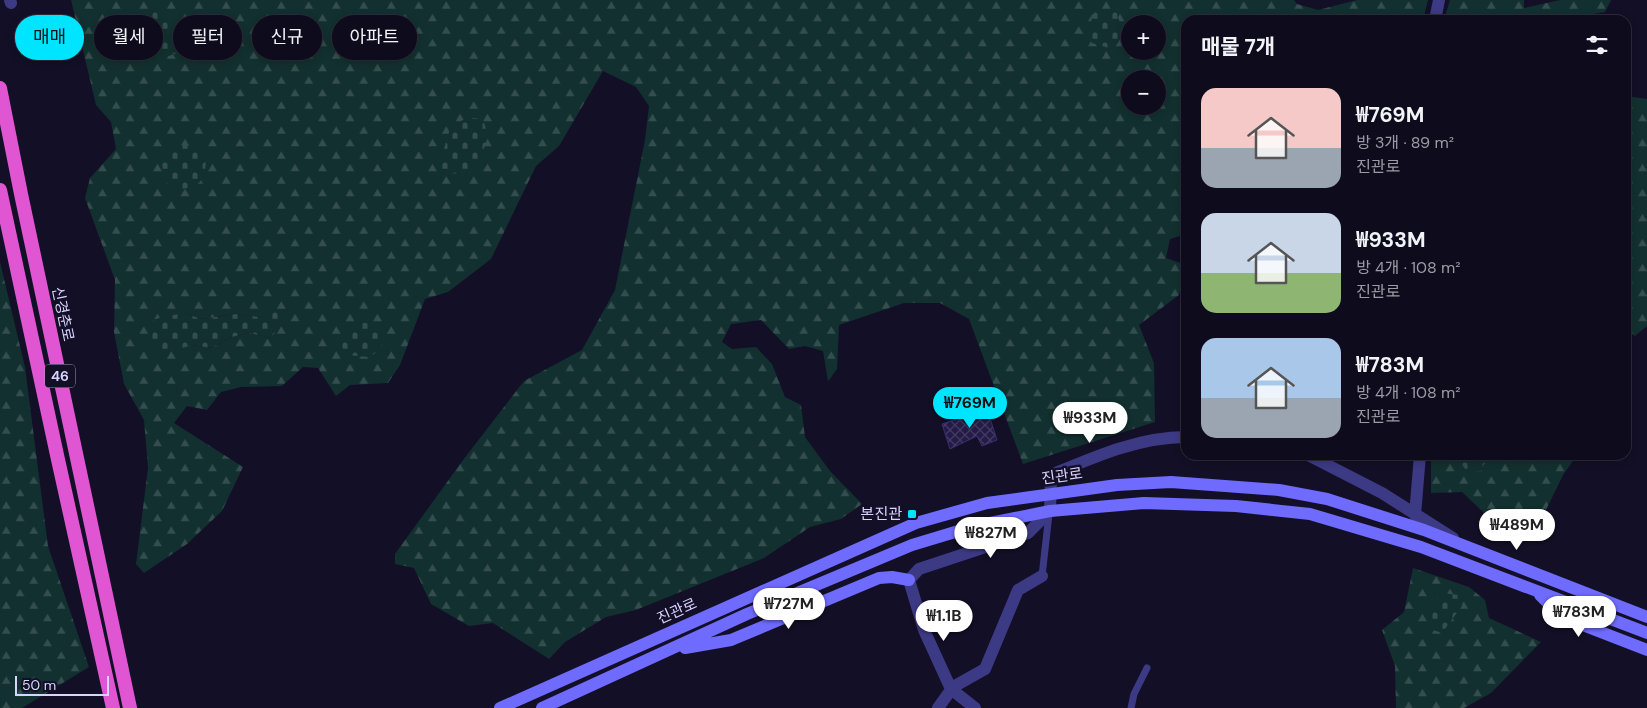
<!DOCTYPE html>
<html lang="ko">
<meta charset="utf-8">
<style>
:root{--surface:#0e0b1c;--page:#1c1929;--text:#f1f3f6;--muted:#9b9ba3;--line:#2e2b3b;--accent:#00e5ff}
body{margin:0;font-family:"DM Sans","Noto Sans KR",sans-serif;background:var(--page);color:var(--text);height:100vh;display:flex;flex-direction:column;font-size:19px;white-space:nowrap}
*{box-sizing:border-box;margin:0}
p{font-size:16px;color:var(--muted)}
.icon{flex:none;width:28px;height:28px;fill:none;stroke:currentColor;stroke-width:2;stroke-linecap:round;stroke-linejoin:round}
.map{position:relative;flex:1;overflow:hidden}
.details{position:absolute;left:1181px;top:15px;width:450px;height:445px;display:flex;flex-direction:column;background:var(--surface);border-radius:15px;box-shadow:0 2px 8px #0003,0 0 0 1px var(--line)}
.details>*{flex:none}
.banner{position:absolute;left:15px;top:15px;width:475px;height:45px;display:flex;gap:10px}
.tools{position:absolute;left:1121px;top:15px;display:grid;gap:10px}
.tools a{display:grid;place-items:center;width:45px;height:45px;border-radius:50%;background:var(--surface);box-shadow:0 2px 8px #0003,0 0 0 1px var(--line);font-size:25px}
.scale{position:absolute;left:15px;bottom:12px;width:94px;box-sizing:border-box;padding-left:5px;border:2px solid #d9d4ff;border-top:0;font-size:14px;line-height:18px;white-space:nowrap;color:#d9d4ff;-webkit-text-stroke:4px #130f26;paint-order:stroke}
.price{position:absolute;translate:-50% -42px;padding:0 11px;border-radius:18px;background:#fff;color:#222;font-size:16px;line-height:32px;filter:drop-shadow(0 1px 2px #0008)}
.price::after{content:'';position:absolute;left:50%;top:30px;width:15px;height:11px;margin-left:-8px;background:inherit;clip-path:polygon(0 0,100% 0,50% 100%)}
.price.current{background:var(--accent);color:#111}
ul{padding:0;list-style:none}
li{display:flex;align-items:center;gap:15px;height:125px;padding:0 20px}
li span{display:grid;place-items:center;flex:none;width:140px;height:100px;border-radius:15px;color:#555}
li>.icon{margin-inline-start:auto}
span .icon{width:60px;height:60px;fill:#fffc;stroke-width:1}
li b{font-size:21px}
h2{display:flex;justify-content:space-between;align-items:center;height:60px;padding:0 20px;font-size:21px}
.tag{padding:0 18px;border-radius:22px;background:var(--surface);box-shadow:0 2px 8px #0003,0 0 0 1px var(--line);font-size:18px;line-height:45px}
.tag.current{background:var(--accent);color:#111}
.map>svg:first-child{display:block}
</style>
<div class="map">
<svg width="1647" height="708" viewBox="0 0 1647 708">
<defs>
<pattern id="forest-firs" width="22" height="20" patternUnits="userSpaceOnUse" patternTransform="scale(1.25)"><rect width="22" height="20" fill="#12302f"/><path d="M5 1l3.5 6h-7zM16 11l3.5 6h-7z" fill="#344d4e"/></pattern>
<pattern id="cemetery-stones" width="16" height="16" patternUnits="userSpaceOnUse" patternTransform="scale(1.25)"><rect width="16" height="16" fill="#12302f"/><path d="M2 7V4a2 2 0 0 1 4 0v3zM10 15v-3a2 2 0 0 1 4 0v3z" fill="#344d4e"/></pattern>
<pattern id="building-cross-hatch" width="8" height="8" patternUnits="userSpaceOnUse" patternTransform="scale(1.25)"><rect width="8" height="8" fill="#241b47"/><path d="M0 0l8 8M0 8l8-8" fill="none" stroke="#433b63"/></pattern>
</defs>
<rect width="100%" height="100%" fill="#130f26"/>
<!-- forest -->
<path fill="url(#forest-firs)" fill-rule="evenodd" d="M71,0H1294L1297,4L1318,10L1357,0H1428L1423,20H1186V234L1170,239L1166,258L1186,265V267L1179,295L1139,325L1154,363L1155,422L1023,464L969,319L940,303H904L839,325L837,369L828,381L823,351L805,346L789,349L761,320L731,324L722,342L732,349L756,347L772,364L785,397L801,405L805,437L830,471L862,504L841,519L810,527L764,558L636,610L606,617L565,642L549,659L493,623L469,626L431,604L414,568L395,564V554L463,460L524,381L582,350L615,290L645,140L649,106L636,87L603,71L559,146L536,166L491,259L448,292L425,299L400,365L388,383L350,385L336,396L318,368L303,367L282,386L241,387L221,392L207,410L187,406L174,423L243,467L222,511L187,544L144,573L136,564L148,468L144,420L124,384L114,332L115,280L85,198L90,178L116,149L111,122L96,105ZM1130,24H1158V51H1130ZM1130,79H1158V106H1130ZM276,311L270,338L250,333L232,337L210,348L192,345L184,313L202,319L236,314L259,317Z
M1450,0H1524V8L1560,0H1611L1605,12L1560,20H1444Z
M1626,96L1647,99V326L1635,336L1626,330Z
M0,262L25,367L48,546L89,667L22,708H0Z
M1431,455H1464L1461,463L1480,471L1490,455H1577L1563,475L1546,510L1532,523L1501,529L1462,492L1431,493Z
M1413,568L1469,587L1485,600L1489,618L1541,642L1491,693L1464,708H1396L1395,666L1382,630L1404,612ZM1442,593L1461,606L1442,632Z"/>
<!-- cemetery -->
<path fill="url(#cemetery-stones)" d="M147,8L181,23L184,38L182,51L169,56L155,50L145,37L135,33L134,19Z
M1095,10L1116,11L1124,35L1112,49L1092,43L1087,33Z
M467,117L483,119L488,136L481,158L468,171L452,174L441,168L443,152L450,129Z
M175,145L195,146L206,158C206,185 194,192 169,187L163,173L161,156Z
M276,310L282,325L270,338L250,333L232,337L210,348L192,345L172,351L150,348L154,319L184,313L202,319L236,314L259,317Z
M357,322L376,324L384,334L380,350L369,357L347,355L337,339Z
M1464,455H1490L1480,471L1468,473L1461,463Z
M1442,593L1458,595L1462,606L1442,633L1433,630L1430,626L1432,604Z"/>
<!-- building -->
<path fill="url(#building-cross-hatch)" stroke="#3b2d73" d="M987,409L997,440L982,446L977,436L950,449L942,424Z"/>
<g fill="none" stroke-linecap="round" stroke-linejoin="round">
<!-- service -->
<path stroke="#3d3a85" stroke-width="7" d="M1042,576L1049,514
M1131,708L1134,694L1147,668"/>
<!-- minor -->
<path stroke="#3d3a85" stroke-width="12" d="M10,0L11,3
M1435,20L1439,0
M1308,455L1382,493L1453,538
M1415,515L1420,455
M938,708L953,687L985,669L1018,590L1042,576
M975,708L951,689L924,630L909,580L919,569L1028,533L1050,511L1051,475C1094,457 1139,437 1186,437"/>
<!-- secondary -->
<path stroke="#6f6bff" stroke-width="12" d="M1540,595L1562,617L1647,650
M685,648L731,640L879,578L892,577L909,580
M500,708L916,523L987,503L1117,485L1171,482L1279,490L1327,499L1424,530L1647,617
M542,708L747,614L912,545L975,526L1050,511L1144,503L1236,506L1310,514L1421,547L1647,633"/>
<!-- trunk -->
<path stroke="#e055d1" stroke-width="14" d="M0,88L21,194L130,708
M0,190L57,455L113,708"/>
</g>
<!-- markers -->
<rect fill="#00e5ff" stroke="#130f26" stroke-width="2" x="907" y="509" width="10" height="10" rx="2.5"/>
<g text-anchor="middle" stroke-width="5" stroke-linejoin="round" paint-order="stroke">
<!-- shield labels -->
<rect fill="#130f26" stroke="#9e99be" stroke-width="1" x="45" y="364.5" width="30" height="23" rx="4"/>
<g font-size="14" font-weight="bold" fill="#d9d4ff">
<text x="60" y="381">46</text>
</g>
<!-- street labels -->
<g font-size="15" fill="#d9d4ff" stroke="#130f26">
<text transform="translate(63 314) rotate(78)" y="5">신경춘로</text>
<text transform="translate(1062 476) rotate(-8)" y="5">진관로</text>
<text transform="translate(677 611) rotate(-24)" y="5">진관로</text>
</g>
<!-- poi labels -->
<g font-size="15" fill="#d9d4ff" stroke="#130f26" text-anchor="end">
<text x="902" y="519">본진관</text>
</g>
</g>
</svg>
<div class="tools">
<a>+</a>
<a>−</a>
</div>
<div class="scale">50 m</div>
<b class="price current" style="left:970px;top:429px">₩769M</b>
<b class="price" style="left:1090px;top:444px">₩933M</b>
<b class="price" style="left:1517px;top:551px">₩489M</b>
<b class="price" style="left:991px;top:559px">₩827M</b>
<b class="price" style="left:789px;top:630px">₩727M</b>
<b class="price" style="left:1579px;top:638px">₩783M</b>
<b class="price" style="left:944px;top:642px">₩1.1B</b>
<div class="banner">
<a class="tag current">매매</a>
<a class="tag">월세</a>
<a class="tag">필터</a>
<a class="tag">신규</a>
<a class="tag">아파트</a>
</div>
<section class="details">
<h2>매물 7개<svg class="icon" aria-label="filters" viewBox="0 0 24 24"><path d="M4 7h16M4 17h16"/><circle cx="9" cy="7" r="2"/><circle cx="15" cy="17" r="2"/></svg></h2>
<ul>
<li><span style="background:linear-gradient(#f6c9c9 60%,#9aa5b1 0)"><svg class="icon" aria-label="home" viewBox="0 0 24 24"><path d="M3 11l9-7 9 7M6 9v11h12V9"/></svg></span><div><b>₩769M</b><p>방 3개 · 89 m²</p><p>진관로</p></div></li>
<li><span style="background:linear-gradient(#c9d6e8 60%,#8fb573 0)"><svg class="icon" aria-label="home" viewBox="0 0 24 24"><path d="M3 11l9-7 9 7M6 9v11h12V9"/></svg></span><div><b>₩933M</b><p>방 4개 · 108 m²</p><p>진관로</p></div></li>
<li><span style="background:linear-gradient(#a9c7e8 60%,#9aa5b1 0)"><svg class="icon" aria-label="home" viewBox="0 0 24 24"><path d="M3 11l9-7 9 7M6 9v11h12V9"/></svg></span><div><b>₩783M</b><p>방 4개 · 108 m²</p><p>진관로</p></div></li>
</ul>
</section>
</div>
